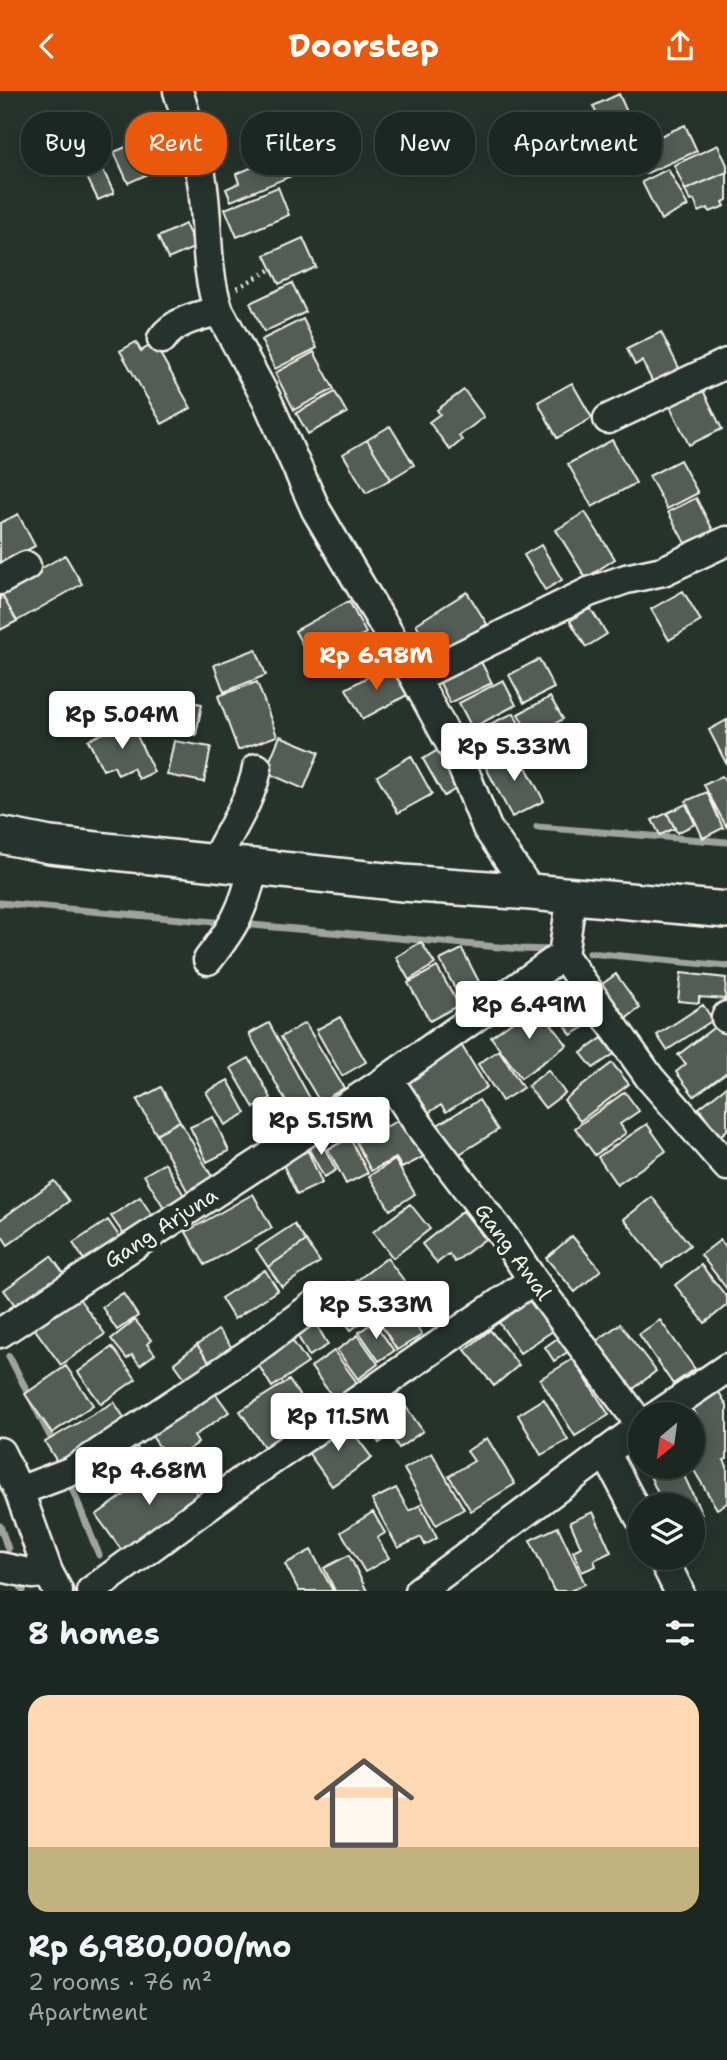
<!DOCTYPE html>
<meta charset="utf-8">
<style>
:root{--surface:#1c2622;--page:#252e2a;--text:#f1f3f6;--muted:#a0a5a5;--line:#3a4340;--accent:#ea580c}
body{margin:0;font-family:"Shantell Sans",sans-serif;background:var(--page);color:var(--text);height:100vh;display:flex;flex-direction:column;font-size:26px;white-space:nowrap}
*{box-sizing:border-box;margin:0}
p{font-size:23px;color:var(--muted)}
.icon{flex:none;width:38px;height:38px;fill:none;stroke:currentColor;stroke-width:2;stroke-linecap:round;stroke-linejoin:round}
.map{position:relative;height:1500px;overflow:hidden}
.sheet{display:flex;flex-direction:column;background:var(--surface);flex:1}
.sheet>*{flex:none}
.banner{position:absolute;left:21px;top:21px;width:686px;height:63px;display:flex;gap:14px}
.needle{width:46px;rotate:209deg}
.fabs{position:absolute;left:628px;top:1311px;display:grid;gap:14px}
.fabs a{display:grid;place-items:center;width:77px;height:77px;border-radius:50%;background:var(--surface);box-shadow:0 4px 18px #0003,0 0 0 2px var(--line);font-size:35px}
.price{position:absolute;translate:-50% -60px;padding:0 16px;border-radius:7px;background:#fff;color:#222;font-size:23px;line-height:46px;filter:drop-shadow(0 2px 4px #0008)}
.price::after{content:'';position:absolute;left:50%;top:42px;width:21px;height:16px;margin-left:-10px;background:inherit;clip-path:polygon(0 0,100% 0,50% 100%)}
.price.current{background:var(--accent);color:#fff}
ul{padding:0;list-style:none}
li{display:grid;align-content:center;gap:14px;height:371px;padding:0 28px}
li span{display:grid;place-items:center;height:217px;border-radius:21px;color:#555}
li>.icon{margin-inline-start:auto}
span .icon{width:126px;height:126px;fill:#fffc;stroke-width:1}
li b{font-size:30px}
h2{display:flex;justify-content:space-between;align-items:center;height:84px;padding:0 28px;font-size:30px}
.tag{padding:0 24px;border-radius:28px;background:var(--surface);box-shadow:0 4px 18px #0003,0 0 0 2px var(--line);font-size:24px;line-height:63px}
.tag.current{background:var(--accent);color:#fff}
header{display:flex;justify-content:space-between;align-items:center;height:91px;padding:0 28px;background:var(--accent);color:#fff;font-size:32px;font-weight:700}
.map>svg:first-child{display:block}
</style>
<header><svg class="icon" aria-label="back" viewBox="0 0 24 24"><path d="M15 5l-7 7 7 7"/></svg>Doorstep<svg class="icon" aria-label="share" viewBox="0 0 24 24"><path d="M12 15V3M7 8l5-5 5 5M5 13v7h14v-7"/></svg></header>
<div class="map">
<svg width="727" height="1500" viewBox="0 0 727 1500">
<rect width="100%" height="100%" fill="#26332d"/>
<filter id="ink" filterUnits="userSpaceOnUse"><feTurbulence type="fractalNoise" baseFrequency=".0143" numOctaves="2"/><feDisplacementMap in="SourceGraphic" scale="14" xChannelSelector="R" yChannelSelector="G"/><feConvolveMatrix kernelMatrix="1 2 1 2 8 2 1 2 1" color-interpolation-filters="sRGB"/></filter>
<g filter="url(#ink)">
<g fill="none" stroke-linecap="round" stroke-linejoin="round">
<!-- stream -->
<path stroke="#9fa39b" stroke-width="7" d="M537,736L727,751
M0,812L226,832
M241,833L521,858L551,859
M589,862L727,875
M9,1265L55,1355
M72,1397L99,1464
M0,1435L8,1458
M22,1498L23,1500"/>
</g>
<!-- building -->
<path fill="#525c55" stroke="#f4f1e8" stroke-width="2" d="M619,3L630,28L604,39L593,15Z
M685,34L697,60L645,83L633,57Z
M133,53L146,84L128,92L114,61Z
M718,54L727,74V81L685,99L674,74Z
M294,59L303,80L231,110L226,98L239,92L236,83Z
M97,66L114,102L98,109L81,74Z
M668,78L688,115L661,129L642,91Z
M727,81V109L723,111L725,115L710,121L708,117L699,121L694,109L690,110L685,99Z
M278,96L289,124L237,146L225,118Z
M185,133L196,156L168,168L158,146Z
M303,147L316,176L279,193L265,164Z
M292,192L306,221L264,241L250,212Z
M303,228L317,257L275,278L261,249Z
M661,241L681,281L654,294L642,270L635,274L627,258Z
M136,251L141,260L154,252L191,317L162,333L120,260Z
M314,261L334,298L294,319L275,282Z
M699,291L722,338L689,354L666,307Z
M572,292L592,327L557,347L538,311Z
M464,299L484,326L459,345L462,349L450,359L429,331L440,323L437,319Z
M335,301L347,322L308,343L296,322Z
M390,335L414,374L391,388L367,349Z
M367,349L391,388L366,402L343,363Z
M612,349L636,392L592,416L568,373Z
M680,369L698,402L667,418L649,385Z
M696,407L713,439L686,454L668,421Z
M585,421L615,468L586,487L556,439Z
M18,423L35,455L0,474V432Z
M541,454L562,489L545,499L524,464Z
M65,464L82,493L17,530L0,501Z
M683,500L701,530L669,549L651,518Z
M0,501L17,530L0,539Z
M467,501L487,533L436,565L416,533Z
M349,510L366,542L312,572L295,540Z
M590,517L607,543L586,556L570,530Z
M256,558L266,584L224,601L214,574Z
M478,565L492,592L450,612L437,586Z
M539,568L554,597L524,612L509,584Z
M389,574L407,604L363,628L346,598Z
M503,589L516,614L472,637L459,612Z
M257,591L277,645L238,659L218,605Z
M155,604L202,613L196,644L149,635Z
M550,606L563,628L531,646L518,623Z
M514,622L527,651L486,668L474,640Z
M727,629V674L709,639Z
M130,630L154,681L139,688L133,677L118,684L114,675L103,679L88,649Z
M280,645L319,661L304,698L265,681Z
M174,650L211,656L204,691L167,684Z
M438,659L459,696L444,705L423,668Z
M517,659L544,710L512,726L485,675Z
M411,665L432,703L398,722L377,685Z
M722,685L727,694V737L704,694Z
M707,701L723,737L703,747L686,710Z
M686,713L695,733L677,742L667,722Z
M667,722L675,737L660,744L652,729Z
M421,851L435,873L409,889L396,866Z
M462,858L487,906L465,917L440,869Z
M437,876L459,914L430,930L408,892Z
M681,882L726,887L725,908L699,906V912L678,910Z
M616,883L640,917L625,928L601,894Z
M572,890L599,928L571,944L553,912L562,907L557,899Z
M536,913L567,954L521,987L491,946Z
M703,914L713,929L667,959L657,944Z
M340,926L366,971L342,985L316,939Z
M725,928L727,931V981L694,1005L676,981L686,973L678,964Z
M269,932L311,1009L291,1020L249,943Z
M305,932L344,997L320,1011L281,946Z
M602,947L614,963L593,977L581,962Z
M460,952L487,996L446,1021L441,1014L423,1025L404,995L423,983L419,977Z
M499,959L523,997L502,1010L478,973Z
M249,967L271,1007L254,1017L231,977Z
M612,972L629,993L580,1030L564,1009Z
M548,979L565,1002L545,1017L528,995Z
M228,989L246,1022L225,1034L206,1001Z
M727,995V1039L720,1045L699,1017Z
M161,996L180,1030L156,1043L137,1009Z
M625,1001L639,1020L620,1033L626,1042L595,1064L575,1037Z
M366,1008L380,1033L358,1045L344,1021Z
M479,1009L498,1039L453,1067L434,1036Z
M213,1026L229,1060L207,1071L190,1036Z
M403,1027L423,1066L402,1077L396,1067L371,1080L356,1051Z
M180,1030L215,1091L190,1105L156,1043Z
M647,1033L666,1060L617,1094L598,1066Z
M319,1046L336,1079L324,1086L306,1053Z
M350,1047L368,1082L346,1093L328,1058Z
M308,1060L322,1092L297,1104L282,1071Z
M395,1069L415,1103L390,1119L369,1085Z
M165,1072L186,1108L166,1120L144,1084Z
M54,1090L69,1110L8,1154L0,1142V1129Z
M253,1103L272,1137L205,1174L186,1141Z
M140,1106L157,1132L129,1151L111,1125Z
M652,1106L690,1154L662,1176L624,1128Z
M410,1113L430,1138L393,1167L373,1141Z
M463,1120L485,1148L455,1171L449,1163L437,1172L422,1153Z
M108,1129L126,1155L90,1178L73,1152Z
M294,1133L306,1150L268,1176L256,1158Z
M572,1145L601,1179L575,1201L546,1167Z
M720,1149L727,1157V1198L701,1164Z
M306,1150L320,1171L282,1196L268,1176Z
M51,1165L70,1191L23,1225L4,1199Z
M387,1167L409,1196L373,1223L351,1194Z
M701,1174L727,1206V1214L705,1232L675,1194Z
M265,1179L278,1199L234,1228L221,1207Z
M349,1191L373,1223L351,1239L327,1207Z
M536,1200L560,1235L520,1262L496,1227Z
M75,1202L105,1243L61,1274L31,1233Z
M123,1202L138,1225L117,1239L102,1216Z
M402,1211L422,1244L397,1259L377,1227Z
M310,1222L328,1254L309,1265L291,1233Z
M135,1229L151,1249L147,1253L155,1263L140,1274L132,1264L127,1268L111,1248Z
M660,1229L695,1278L673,1293L639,1243Z
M374,1231L394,1260L379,1270L359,1241Z
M620,1233L656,1280L632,1299L595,1251Z
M218,1239L238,1264L216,1280L197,1254Z
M490,1239L519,1274L494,1295L465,1259Z
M287,1242L308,1272L272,1296L253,1265Z
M565,1242L575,1256L554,1270L545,1256Z
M358,1244L378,1273L358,1288L337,1259Z
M197,1254L216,1280L193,1298L174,1272Z
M112,1256L136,1288L101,1313L78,1281Z
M334,1260L358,1293L335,1309L311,1276Z
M573,1268L609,1324L575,1345L540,1288Z
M66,1275L93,1314L52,1342L25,1303Z
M289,1289L319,1334L270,1365L240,1320Z
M207,1291L229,1321L194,1345L198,1352L179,1365L175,1359L166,1365L144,1334Z
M391,1295L423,1340L399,1357L391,1344L379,1352L356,1319Z
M719,1301L727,1315V1368L724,1369L727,1375V1412L717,1418L692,1376L693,1342L703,1336L692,1317Z
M544,1308L568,1349L541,1364L518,1324Z
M114,1311L130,1336L61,1377L45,1351Z
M344,1329L372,1367L332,1395L305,1357Z
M487,1347L515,1393L471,1420L449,1385L474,1370L467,1360Z
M132,1349L150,1376L113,1401L106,1391L102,1394L91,1377Z
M432,1362L464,1418L436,1434L404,1378Z
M173,1369L202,1409L125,1464L96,1424Z
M676,1376H680L702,1423L693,1427V1414H663L651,1387Z
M396,1397L409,1420L420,1414L437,1447L425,1454L421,1446L398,1457L372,1409Z
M373,1421L385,1442L377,1447L389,1467L365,1481L341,1441Z
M593,1421L611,1461L594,1469L596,1475L582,1481L573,1460L581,1456L570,1431Z
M558,1436L585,1493L570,1500H554L530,1449Z
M311,1459L333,1500H299L285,1473Z
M349,1464L367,1500H335L324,1477Z"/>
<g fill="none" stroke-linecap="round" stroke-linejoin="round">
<defs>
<path id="minor" d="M178,0C187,29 197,60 202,90C209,133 204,178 219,220L266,307L316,419L415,587L460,670L487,737L531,801
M162,248C174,230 198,225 219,220
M608,328L727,272
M0,489L26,475
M415,587L589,501L626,488L663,480L727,450
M214,772C228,743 252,708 257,677
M572,804L563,864L650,987L727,1075
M208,869C235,834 243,819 254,776
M726,927L727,925
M388,988L421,1037L504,1146L533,1189L640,1333
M0,1242L388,988L563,864
M659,1323L727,1277
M0,1361L19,1400L48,1481L58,1500
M605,1361L640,1427
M19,1400L72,1380L247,1264L321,1209
M662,1466L679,1500
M0,1476L33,1483L48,1481
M91,1500L243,1389L533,1189
M419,1500L640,1336"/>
<path id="major" d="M0,744L50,754L403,792L531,801L727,819"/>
</defs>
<!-- minor casing -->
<use href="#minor" stroke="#f4f1e8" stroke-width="33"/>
<!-- major casing -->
<use href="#major" stroke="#f4f1e8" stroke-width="40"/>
<!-- path -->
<path stroke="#f4f1e8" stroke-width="4.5" stroke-dasharray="2 5" stroke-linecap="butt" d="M237,197L270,179"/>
<!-- minor -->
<use href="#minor" stroke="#26332d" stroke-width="28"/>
<!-- major -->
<use href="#major" stroke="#26332d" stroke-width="35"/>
</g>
</g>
<g text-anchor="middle" stroke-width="7" stroke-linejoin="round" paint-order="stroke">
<!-- street labels -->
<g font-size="21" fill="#f4f1e8" stroke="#26332d">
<text transform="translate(161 1137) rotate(-33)" y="7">Gang Arjuna</text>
<text transform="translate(513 1161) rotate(54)" y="7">Gang Awal</text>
</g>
</g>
</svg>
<div class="fabs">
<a><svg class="needle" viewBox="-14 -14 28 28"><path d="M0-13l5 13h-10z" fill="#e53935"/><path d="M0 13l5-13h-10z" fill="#a0a5a5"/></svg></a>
<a><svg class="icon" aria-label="layers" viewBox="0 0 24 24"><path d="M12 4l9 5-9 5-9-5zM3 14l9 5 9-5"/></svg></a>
</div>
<b class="price current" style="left:376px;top:601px">Rp 6.98M</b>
<b class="price" style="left:122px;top:660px">Rp 5.04M</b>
<b class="price" style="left:514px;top:692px">Rp 5.33M</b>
<b class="price" style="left:529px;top:950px">Rp 6.49M</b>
<b class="price" style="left:321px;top:1066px">Rp 5.15M</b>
<b class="price" style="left:376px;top:1250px">Rp 5.33M</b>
<b class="price" style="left:338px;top:1362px">Rp 11.5M</b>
<b class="price" style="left:149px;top:1416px">Rp 4.68M</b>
<div class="banner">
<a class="tag">Buy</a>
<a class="tag current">Rent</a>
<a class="tag">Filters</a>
<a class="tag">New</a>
<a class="tag">Apartment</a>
</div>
</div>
<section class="sheet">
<h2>8 homes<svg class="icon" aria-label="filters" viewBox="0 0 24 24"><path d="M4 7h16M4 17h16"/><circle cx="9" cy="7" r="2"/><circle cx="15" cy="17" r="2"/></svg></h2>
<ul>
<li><span style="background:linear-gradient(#ffd9b3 70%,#c2b280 0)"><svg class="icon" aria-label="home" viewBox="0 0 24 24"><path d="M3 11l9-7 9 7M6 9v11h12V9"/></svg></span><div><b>Rp 6,980,000/mo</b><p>2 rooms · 76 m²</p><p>Apartment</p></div></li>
</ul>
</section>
